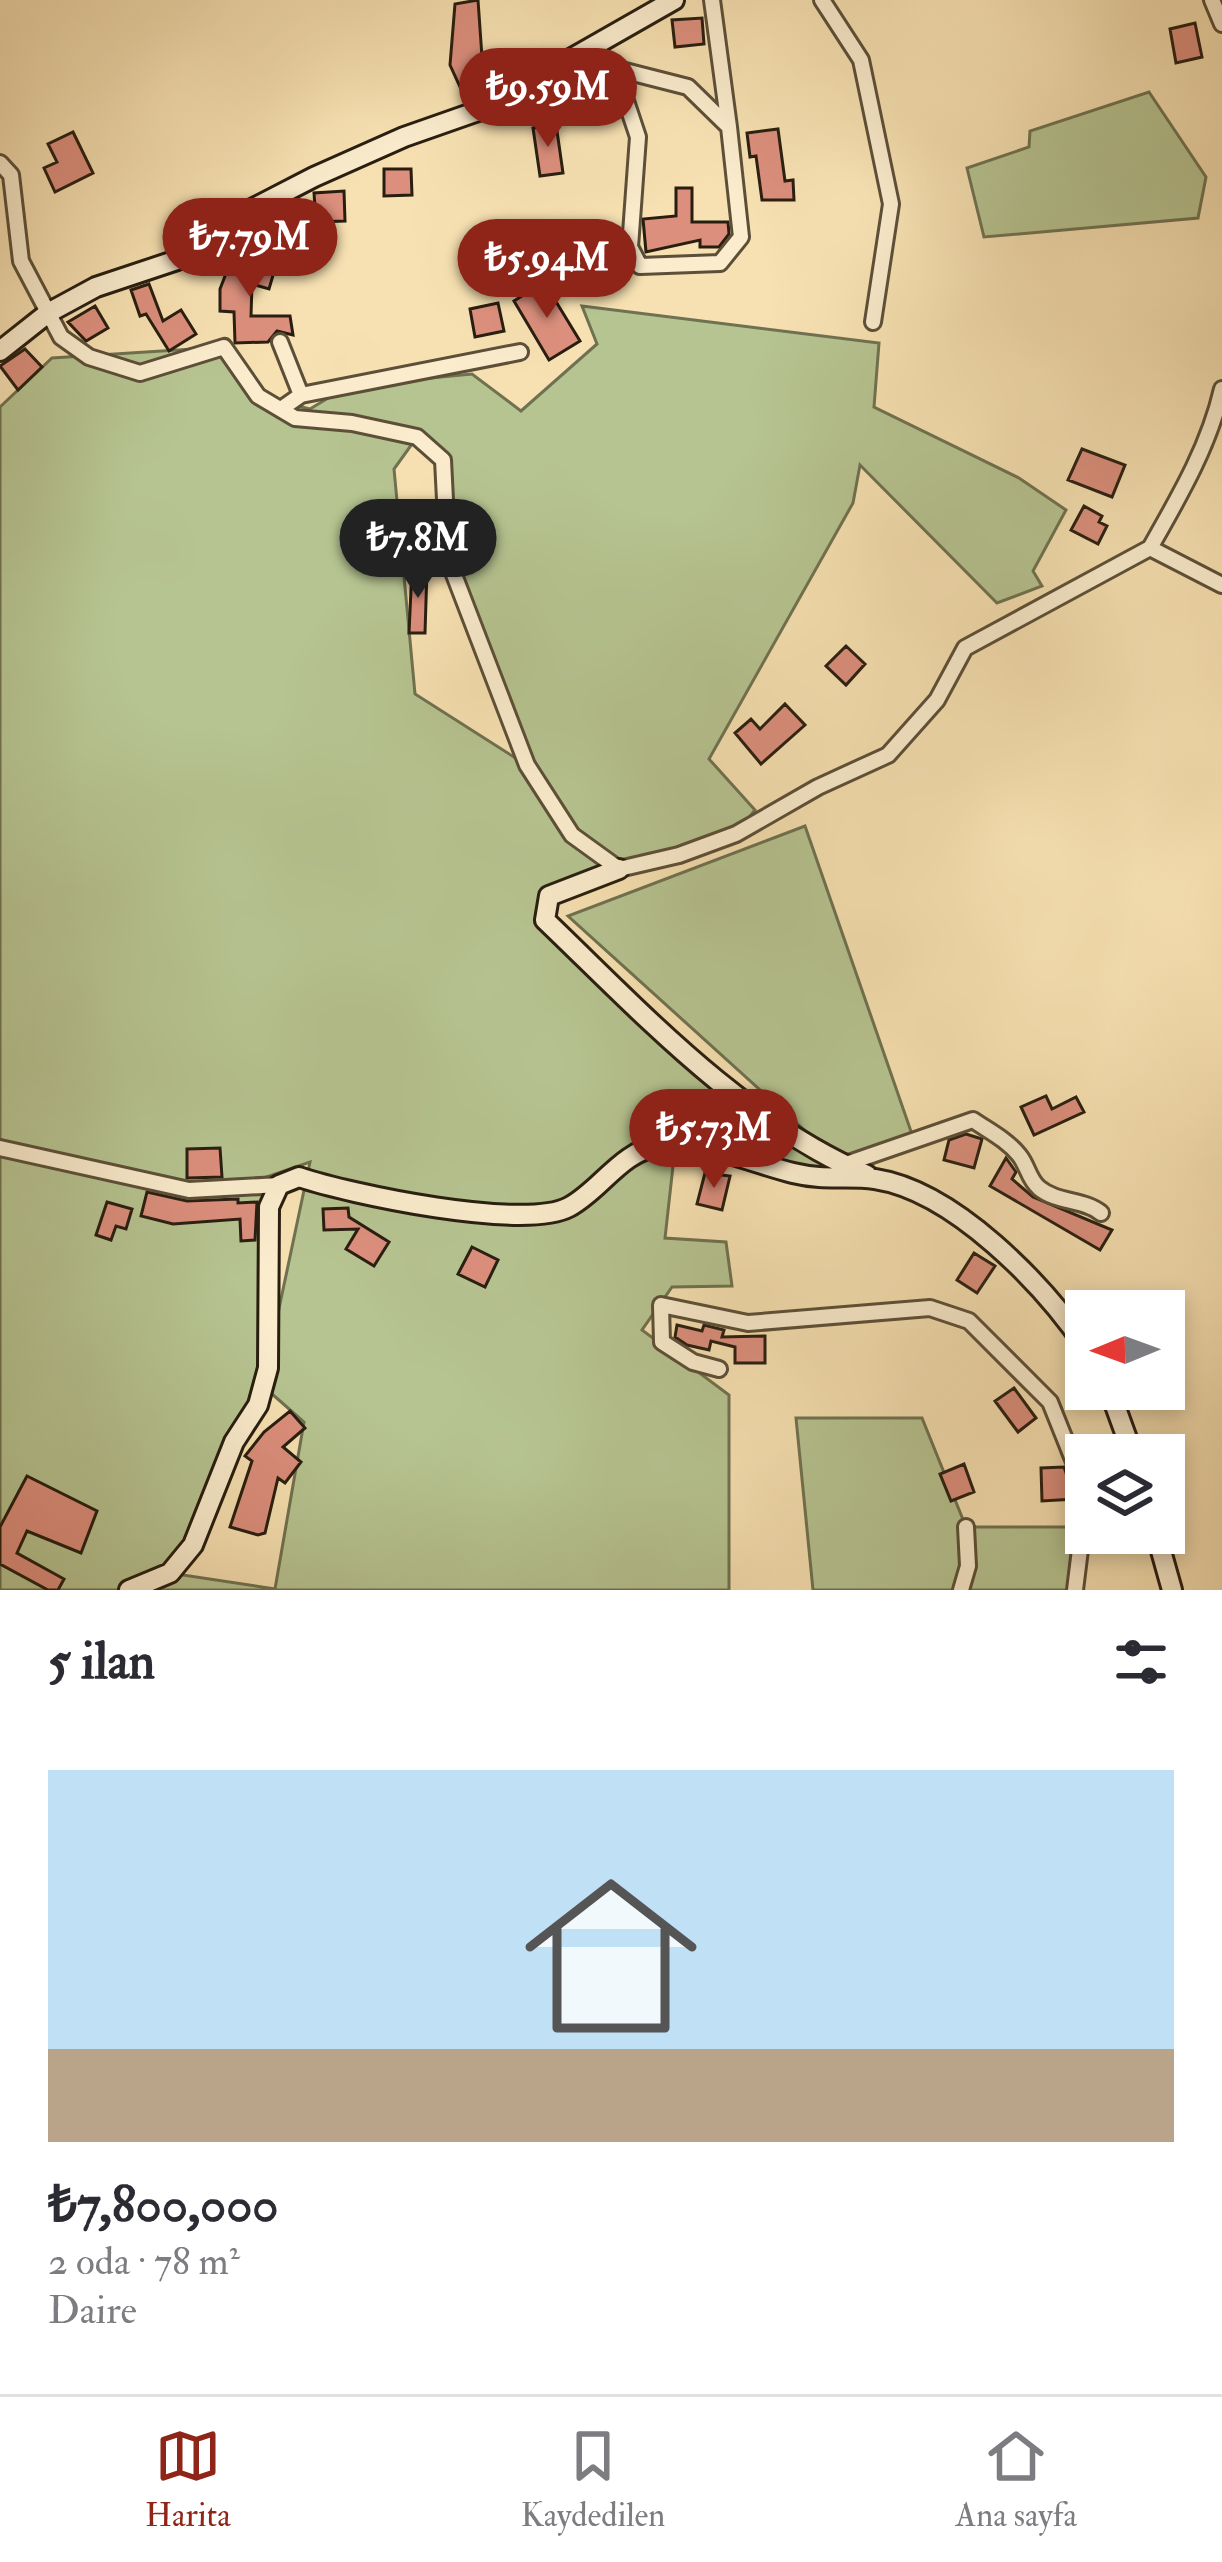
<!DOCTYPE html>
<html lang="tr">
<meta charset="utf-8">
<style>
:root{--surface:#fff;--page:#f2f2f3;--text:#2b2b33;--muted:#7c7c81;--line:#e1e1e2;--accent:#8f2418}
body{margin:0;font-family:"IM FELL Double Pica",serif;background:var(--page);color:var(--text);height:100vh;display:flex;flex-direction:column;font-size:45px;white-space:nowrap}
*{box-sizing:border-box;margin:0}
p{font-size:39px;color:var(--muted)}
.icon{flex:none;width:66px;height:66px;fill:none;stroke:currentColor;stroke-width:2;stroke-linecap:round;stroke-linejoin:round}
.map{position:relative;height:1590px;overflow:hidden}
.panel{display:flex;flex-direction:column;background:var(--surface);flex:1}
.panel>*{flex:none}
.needle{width:78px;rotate:269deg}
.controls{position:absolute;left:1065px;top:1290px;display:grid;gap:24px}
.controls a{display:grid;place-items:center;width:120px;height:120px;border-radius:0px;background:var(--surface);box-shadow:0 6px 18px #0003;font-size:60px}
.price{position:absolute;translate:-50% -102px;padding:0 27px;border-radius:42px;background:var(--accent);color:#fff;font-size:39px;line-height:78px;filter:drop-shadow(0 3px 6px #0008)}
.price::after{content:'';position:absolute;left:50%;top:72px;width:36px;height:27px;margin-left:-18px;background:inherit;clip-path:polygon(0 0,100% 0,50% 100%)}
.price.selected{background:#222;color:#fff}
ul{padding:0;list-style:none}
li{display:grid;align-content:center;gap:24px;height:636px;padding:0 48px}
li+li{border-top:3px solid var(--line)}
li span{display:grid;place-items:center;height:372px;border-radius:0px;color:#555}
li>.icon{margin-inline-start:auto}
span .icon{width:216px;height:216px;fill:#fffc;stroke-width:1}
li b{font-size:51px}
h2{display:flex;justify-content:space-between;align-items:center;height:144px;padding:0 48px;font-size:51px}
.tab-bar{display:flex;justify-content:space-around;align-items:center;height:168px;border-top:3px solid var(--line);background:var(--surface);font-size:33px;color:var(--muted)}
.tab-bar a{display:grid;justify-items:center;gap:6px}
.tab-bar .selected{color:var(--accent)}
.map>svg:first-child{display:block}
</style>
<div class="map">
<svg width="1222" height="1590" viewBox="0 0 1222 1590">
<rect width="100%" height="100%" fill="#f7e1b2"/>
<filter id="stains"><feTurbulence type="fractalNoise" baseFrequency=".00167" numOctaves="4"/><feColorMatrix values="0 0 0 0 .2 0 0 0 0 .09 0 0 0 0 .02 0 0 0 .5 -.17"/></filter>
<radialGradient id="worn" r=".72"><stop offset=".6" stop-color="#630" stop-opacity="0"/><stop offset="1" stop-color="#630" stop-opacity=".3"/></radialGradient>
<!-- green -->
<path fill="#b6c491" stroke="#6f7150" stroke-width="3" fill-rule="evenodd" d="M1149,92L1206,177L1198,218L984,237L967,168L1029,147L1030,131Z
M582,306L879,343L874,407L1019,478L1066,510L1033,571L1042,586L997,603L860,465L853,503L709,759L755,810L736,834L619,869L586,847L606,874L549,896L545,919L685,1052L854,1179L675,1148L665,1238L726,1242L732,1286L672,1287L642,1330L729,1395V1590H150L170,1573L275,1589L304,1422L263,1386L184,1556L141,1590H0V407L52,358L224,347L258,396L310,409L348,386L472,374L521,411L597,344ZM417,437L443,460L448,559L525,764L415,694L394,469ZM310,1162L270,1351L278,1185L255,1181Z
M805,826L914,1140L843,1165L568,916Z
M796,1418H922L966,1527H1083L1075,1590H813Z"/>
<!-- building -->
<path fill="#dc8f7d" stroke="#281e10" stroke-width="3" d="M478,0L482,57L495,86L466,100L450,65L455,4Z
M702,18L704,44L675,47L672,20Z
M1195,23L1202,57L1176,63L1170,29Z
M556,124L563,173L540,176L533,128Z
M778,129L785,181L793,180L794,200H762L756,156L750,157L747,133Z
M73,132L93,173L55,192L44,168L57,162L48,144Z
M384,169H411L412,195L384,196Z
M676,188H692V222H728L729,234L719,247H700V240L646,252L643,219L676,216Z
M344,191L345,221L316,222L314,193Z
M234,253L276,265L269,289L252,284L251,316H290L293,335L277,331L268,342L235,343L234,312L220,311V289Z
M544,282L580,341L549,360L514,301Z
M149,284L163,321L181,310L196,334L169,351L146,314L140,316L131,290Z
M498,303L504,331L475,337L470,309Z
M95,306L108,328L86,341L68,322Z
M25,349L42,367L18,390L0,366Z
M1082,449L1125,465L1112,497L1068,480Z
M1084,506L1102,516L1099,522L1107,526L1098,544L1071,530Z
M412,568L427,569L425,633H409Z
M846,646L865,664L846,685L826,666Z
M785,704L805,725L761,764L735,733L751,719L760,729Z
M1046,1096L1052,1109L1076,1097L1084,1112L1034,1135L1021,1107Z
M966,1134L982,1139L974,1168L944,1160L949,1140Z
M220,1148L222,1177L187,1178V1149Z
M1006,1158L1016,1172L1012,1179L1033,1197L1112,1230L1100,1250L990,1186Z
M705,1173L730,1176L722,1210L697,1204Z
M147,1192L187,1201L238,1199V1203L257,1202L255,1240L241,1241L240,1219L173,1224L141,1216Z
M107,1202L132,1209L126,1229L116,1226L111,1240L96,1235Z
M348,1208L349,1217L389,1242L374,1266L346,1249L358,1229L324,1230L323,1209Z
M472,1247L498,1260L485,1287L458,1274Z
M974,1253L995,1266L977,1293L957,1280Z
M677,1325L702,1331L704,1325L724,1330L722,1337L765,1336V1363H735V1347L711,1341L709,1350L687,1345L675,1337Z
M1014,1388L1036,1418L1018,1432L995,1401Z
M290,1411L305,1428L283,1447L301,1462L285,1483L278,1478L265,1533L258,1535L230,1527L252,1461L245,1456L264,1432Z
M964,1464L974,1492L951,1501L940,1474Z
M1064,1467L1075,1499L1042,1501L1041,1468Z
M27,1476L97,1511L81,1553L27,1531L17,1553L64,1579L58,1590H48L0,1564V1527Z"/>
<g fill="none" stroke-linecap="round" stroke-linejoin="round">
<defs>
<path id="street" d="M712,0L729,127
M822,0L861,60L891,204L873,322
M1212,0L1222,24
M574,58L688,87L729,127L741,237L720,263L640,266L630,247L638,137L619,80Z
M0,163L11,175L21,261L61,337L89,357L140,373L224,347L258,396L295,418L352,423L417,437L443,460L448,559L527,765L572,835L619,869L679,855L736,834L818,787L888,755L937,700L965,648L1150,548L1222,585
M280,342L301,395
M281,409L301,395L520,352
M1150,548C1179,497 1209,446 1222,389
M0,1148L189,1190L279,1185
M843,1165L973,1120C989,1131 1007,1140 1019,1155C1028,1166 1028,1178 1039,1188C1057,1203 1084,1199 1101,1213
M719,1369L693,1362L662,1342L661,1305L748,1323L930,1308L969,1321L1050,1402L1086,1492
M961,1590L968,1566L966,1527
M1075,1590L1086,1501"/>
<path id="secondary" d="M0,351L48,313L96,287L177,260L252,209L314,177L404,137L481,110L674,0
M619,869L549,896L545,920C642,1013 741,1121 867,1175
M1109,1389L1133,1455
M1156,1533L1172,1590
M129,1590L170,1573L193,1545L234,1442L258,1405L268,1368L269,1207L279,1185L299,1177C349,1194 524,1231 569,1207C601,1190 621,1151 659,1146C707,1141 749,1162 793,1173C826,1181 846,1175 875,1179C954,1191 1043,1284 1086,1347"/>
</defs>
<!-- street casing -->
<use href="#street" stroke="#5c4f38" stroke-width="20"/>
<!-- secondary casing -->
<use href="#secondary" stroke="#281e10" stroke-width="24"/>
<!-- street -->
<use href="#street" stroke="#faeccd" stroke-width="14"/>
<!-- secondary -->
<use href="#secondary" stroke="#faeccd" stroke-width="18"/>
</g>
<rect width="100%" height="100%" filter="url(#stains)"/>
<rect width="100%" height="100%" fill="url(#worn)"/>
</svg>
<div class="controls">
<a><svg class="needle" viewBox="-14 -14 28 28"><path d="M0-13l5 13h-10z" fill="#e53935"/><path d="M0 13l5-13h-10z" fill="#7c7c81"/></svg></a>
<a><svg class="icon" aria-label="layers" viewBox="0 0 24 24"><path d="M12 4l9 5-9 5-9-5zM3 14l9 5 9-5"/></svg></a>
</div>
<b class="price" style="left:548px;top:150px">₺9.59M</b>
<b class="price" style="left:250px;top:300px">₺7.79M</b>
<b class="price" style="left:547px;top:321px">₺5.94M</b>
<b class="price selected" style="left:418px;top:601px">₺7.8M</b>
<b class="price" style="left:714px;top:1191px">₺5.73M</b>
</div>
<section class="panel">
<h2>5 ilan<svg class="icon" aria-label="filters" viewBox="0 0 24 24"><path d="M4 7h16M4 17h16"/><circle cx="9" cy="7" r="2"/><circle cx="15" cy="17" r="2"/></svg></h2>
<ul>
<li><span style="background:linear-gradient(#bfe0f5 75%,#b9a48a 0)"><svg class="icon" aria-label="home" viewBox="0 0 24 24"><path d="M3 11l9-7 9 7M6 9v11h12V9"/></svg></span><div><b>₺7,800,000</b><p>2 oda · 78 m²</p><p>Daire</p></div></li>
</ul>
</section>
<nav class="tab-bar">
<a class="selected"><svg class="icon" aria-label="map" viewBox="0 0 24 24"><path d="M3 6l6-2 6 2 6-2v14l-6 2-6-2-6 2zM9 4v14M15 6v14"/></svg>Harita</a>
<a><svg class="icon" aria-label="saved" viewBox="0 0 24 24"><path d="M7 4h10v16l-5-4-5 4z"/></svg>Kaydedilen</a>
<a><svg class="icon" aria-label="home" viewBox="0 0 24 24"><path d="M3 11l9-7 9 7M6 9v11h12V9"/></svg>Ana sayfa</a>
</nav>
